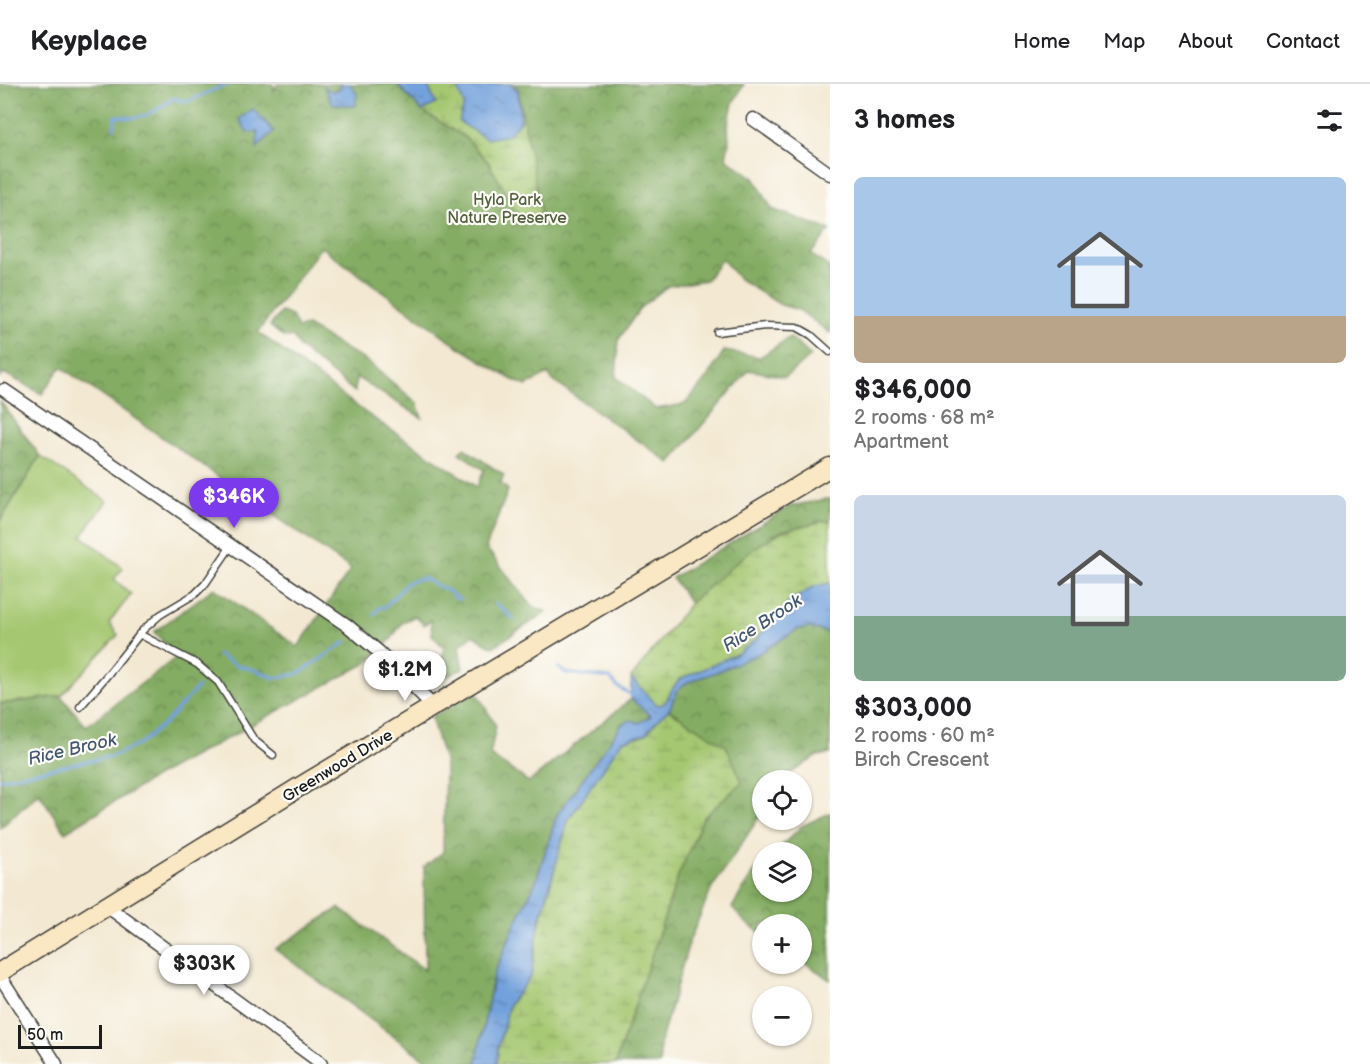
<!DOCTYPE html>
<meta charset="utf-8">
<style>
:root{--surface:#fff;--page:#f2f2f2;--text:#202124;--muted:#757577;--line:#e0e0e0;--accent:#7c3aed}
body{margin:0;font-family:"Balsamiq Sans",sans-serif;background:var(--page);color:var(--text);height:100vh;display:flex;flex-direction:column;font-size:22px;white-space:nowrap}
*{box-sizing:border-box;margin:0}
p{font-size:20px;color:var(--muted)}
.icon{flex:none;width:33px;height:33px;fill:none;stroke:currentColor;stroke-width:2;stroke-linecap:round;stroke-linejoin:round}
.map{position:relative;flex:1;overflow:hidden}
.details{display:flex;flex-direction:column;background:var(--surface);width:540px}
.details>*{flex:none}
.tools{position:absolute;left:752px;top:686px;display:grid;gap:12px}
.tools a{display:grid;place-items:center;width:60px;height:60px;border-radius:50%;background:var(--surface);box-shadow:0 2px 4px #0004;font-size:30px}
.scale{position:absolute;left:18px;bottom:15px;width:84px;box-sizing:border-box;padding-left:6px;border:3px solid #1c1c1c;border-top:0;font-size:16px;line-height:21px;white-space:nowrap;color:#1c1c1c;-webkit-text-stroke:4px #fdfcf7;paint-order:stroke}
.price{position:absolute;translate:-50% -51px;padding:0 14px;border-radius:21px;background:#fff;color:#222;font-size:20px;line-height:39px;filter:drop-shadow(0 2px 3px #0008)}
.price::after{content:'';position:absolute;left:50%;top:36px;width:18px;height:14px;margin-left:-9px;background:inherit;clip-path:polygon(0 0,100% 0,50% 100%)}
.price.selected{background:var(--accent);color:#fff}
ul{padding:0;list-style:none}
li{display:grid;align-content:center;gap:12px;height:318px;padding:0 24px}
li span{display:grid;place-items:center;height:186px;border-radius:9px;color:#555}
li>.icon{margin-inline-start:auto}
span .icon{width:108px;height:108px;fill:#fffc;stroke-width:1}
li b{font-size:26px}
h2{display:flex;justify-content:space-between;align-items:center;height:72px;padding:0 24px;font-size:26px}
header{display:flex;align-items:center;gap:36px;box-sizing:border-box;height:84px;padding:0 30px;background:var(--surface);border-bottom:2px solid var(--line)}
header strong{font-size:28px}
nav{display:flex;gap:33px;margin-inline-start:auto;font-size:21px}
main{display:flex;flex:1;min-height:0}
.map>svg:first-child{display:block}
</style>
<header>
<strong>Keyplace</strong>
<nav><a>Home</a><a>Map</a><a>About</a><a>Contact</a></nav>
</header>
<main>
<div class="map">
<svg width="830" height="980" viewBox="0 0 830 980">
<defs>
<pattern id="forest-crowns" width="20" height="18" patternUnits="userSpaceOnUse" patternTransform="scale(1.5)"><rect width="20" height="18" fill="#84ac63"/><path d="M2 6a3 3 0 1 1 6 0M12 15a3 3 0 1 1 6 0" fill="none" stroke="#6b8b51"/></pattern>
<pattern id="wetland-marsh" width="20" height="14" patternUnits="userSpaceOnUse" patternTransform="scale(1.5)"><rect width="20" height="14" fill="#a5c771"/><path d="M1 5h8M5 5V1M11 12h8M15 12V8" fill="none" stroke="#8daa61"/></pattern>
<pattern id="water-ripples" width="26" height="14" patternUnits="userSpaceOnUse" patternTransform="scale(1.5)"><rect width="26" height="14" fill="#73a1dc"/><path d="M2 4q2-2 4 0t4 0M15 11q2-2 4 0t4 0" fill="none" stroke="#5e82b2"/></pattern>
</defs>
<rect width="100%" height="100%" fill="#fdfcf7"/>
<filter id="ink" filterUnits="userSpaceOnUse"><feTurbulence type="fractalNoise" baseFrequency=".0167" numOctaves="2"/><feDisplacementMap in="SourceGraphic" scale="12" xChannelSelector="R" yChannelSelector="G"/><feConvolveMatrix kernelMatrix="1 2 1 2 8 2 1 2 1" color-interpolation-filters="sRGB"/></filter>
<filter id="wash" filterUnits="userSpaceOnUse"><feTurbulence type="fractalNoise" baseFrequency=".008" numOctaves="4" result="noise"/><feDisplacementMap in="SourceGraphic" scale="24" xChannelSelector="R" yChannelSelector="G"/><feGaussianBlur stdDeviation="1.35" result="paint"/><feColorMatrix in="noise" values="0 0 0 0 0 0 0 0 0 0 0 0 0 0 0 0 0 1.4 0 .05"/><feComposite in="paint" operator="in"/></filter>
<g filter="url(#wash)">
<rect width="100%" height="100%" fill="#f3e8d1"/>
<!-- green -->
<path fill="#a5c771" stroke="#607246" stroke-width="1.5" d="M40,372L107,417L82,452L123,484L114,495L131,510L109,539L118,551L61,612L0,620V437Z"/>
<!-- forest -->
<path fill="url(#forest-crowns)" stroke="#506440" stroke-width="1.5" d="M0,0H273L274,6L277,0H397L422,27L466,54L489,79L520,134L540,129L518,6L515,0H744L733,19L728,41L729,58L726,74L754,94L772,125L830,146L811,170L830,184V249L799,226L781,221L739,195L722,175L706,196L668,202L641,223L619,255L616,293L656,325L685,320L706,295L724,267L760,273L790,253L811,272L785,293L749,286L670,379L552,296L548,290L526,302L511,295L459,263L321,163L258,248L366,329L477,403L484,386L459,369L464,364L504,391L501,399L508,406L486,464L532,522L547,528L493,563L473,551L459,562L463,585L447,592L440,581L444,564L432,551L431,536L424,541L415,532L402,539L392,554L369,578L157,692L65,748L39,709L0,744V620L61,612L86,642L178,572L154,548L214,504L298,563L351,485L61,283L42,310L4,289L0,294Z
M281,228L292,232L298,244L307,242L368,278L417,319L422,334L356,293L355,308L300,264L293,253H283L270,242Z
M0,317L40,372L0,437Z
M827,415H830V437H824L782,447L750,467L690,519L672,494L791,422Z
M811,544L830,549V670L817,672L780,696H762V729L712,804L690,855L660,960V980H615L678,792L703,734L742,698L725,662L669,626L677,607L686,599L719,587L760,569L798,545Z
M476,607L496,642L490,671L529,698L631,615L651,631L639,639L557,731L535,800L517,836L494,890L476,980H431L275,865L339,824L425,886L424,783L443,768L445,680L431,633Z
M830,729V896L801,876V840H762V850L745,838L732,824L752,790L762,781V807H801V768H775L802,742Z"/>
<!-- wetland -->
<path fill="url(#wetland-marsh)" stroke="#607246" stroke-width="1.5" d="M397,0H515L518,6L541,129L520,135L489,79L466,54L422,27Z
M824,437H830V499L813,503L788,519L757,555L737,570L680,595L673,604L665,619L660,621L656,620L631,594L690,519L750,467L782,447Z
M669,626L726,662L742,698L703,734L678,792L615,980H497L498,965L509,921L531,892L539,842L568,736L622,657L646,650L660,633Z"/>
<!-- water -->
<path fill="url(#water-ripples)" stroke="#485e7c" stroke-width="1.5" d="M340,0H350L357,10L355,22L333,20L324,3L333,8L341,4Z
M397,0H427L436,20L422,27Z
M456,0H511L518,6L521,36L508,51L487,55L459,38L464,21Z
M253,25L274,47L257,64L258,47L248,49L239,35Z
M830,499V549L811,544L798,545L760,569L719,587L686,599L677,607L669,626L660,633L646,650L622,657L568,736L539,841L531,892L509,921L498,965L497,980H476L494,890L517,836L535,800L557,731L622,640L631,636L639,639L651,632L631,615V594L656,620L660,621L665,619L673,604L680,595L737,570L757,555L788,519L813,503Z"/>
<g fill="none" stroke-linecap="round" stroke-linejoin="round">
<!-- stream -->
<path stroke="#73a1dc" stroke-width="3" d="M114,44L116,32C142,38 154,28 174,14L187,18L222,2L230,0
M496,520L514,535
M374,530L381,523H385L408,498L423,494L450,508L454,513L459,515
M218,571L236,581L255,586L275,594L298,590L346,558
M558,583L566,589L610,594L618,603L633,612
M0,695L113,672L140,660L167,637L198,603"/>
</g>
</g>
<g filter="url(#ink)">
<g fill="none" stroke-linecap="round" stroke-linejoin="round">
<defs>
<path id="service" d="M717,248L765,242L797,243L811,251L830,268
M139,550L197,580L218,598L254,656L273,671
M80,623L109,589L143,546L160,531L195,510L205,500L231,462"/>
<path id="minor" d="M753,35L830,90
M4,306L348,542L379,568L433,622
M108,823L317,976L321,980
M0,892L56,980"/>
<path id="secondary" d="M0,888L296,705L830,383"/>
</defs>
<!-- service casing -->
<use href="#service" stroke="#3c3b37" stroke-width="9"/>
<!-- minor casing -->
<use href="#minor" stroke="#3c3b37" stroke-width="15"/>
<!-- secondary casing -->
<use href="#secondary" stroke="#3c3b37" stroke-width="21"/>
<!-- service -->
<use href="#service" stroke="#fff" stroke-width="6"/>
<!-- minor -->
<use href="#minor" stroke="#fff" stroke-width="12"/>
<!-- secondary -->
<use href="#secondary" stroke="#fae7c3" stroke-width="18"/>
</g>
</g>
<g text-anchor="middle" stroke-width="4.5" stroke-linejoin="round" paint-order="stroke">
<!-- park labels -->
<g font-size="16" fill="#53603e" stroke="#fdfcf7">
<text x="507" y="121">Hyla Park<tspan x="507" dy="18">Nature Preserve</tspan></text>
</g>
<!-- street labels -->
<g font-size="16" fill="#1c1c1c" stroke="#fdfcf7">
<text transform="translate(337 681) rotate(-31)" y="6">Greenwood Drive</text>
</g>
<!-- water labels -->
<g font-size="18" font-style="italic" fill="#435872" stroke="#fdfcf7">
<text transform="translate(762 539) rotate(-33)" y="6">Rice Brook</text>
<text transform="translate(72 665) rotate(-13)" y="6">Rice Brook</text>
</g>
</g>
</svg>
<div class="tools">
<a><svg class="icon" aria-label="locate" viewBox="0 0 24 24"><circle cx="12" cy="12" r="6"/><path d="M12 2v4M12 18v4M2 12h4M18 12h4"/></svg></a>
<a><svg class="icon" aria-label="layers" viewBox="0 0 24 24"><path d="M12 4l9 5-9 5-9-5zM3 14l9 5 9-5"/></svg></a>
<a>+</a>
<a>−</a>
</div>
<div class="scale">50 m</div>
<b class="price selected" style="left:234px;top:445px">$346K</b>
<b class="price" style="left:405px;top:618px">$1.2M</b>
<b class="price" style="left:204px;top:912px">$303K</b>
</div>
<section class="details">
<h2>3 homes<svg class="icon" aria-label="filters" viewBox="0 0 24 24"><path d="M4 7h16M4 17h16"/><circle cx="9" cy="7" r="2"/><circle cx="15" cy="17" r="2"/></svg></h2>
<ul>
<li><span style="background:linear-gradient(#a9c7e8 75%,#b9a48a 0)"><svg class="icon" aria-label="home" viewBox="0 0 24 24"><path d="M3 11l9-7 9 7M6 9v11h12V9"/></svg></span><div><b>$346,000</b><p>2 rooms · 68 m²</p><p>Apartment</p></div></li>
<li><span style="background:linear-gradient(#c9d6e8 65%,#7fa58c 0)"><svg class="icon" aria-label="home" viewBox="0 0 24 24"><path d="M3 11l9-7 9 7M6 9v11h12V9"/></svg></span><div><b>$303,000</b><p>2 rooms · 60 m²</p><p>Birch Crescent</p></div></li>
</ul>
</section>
</main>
